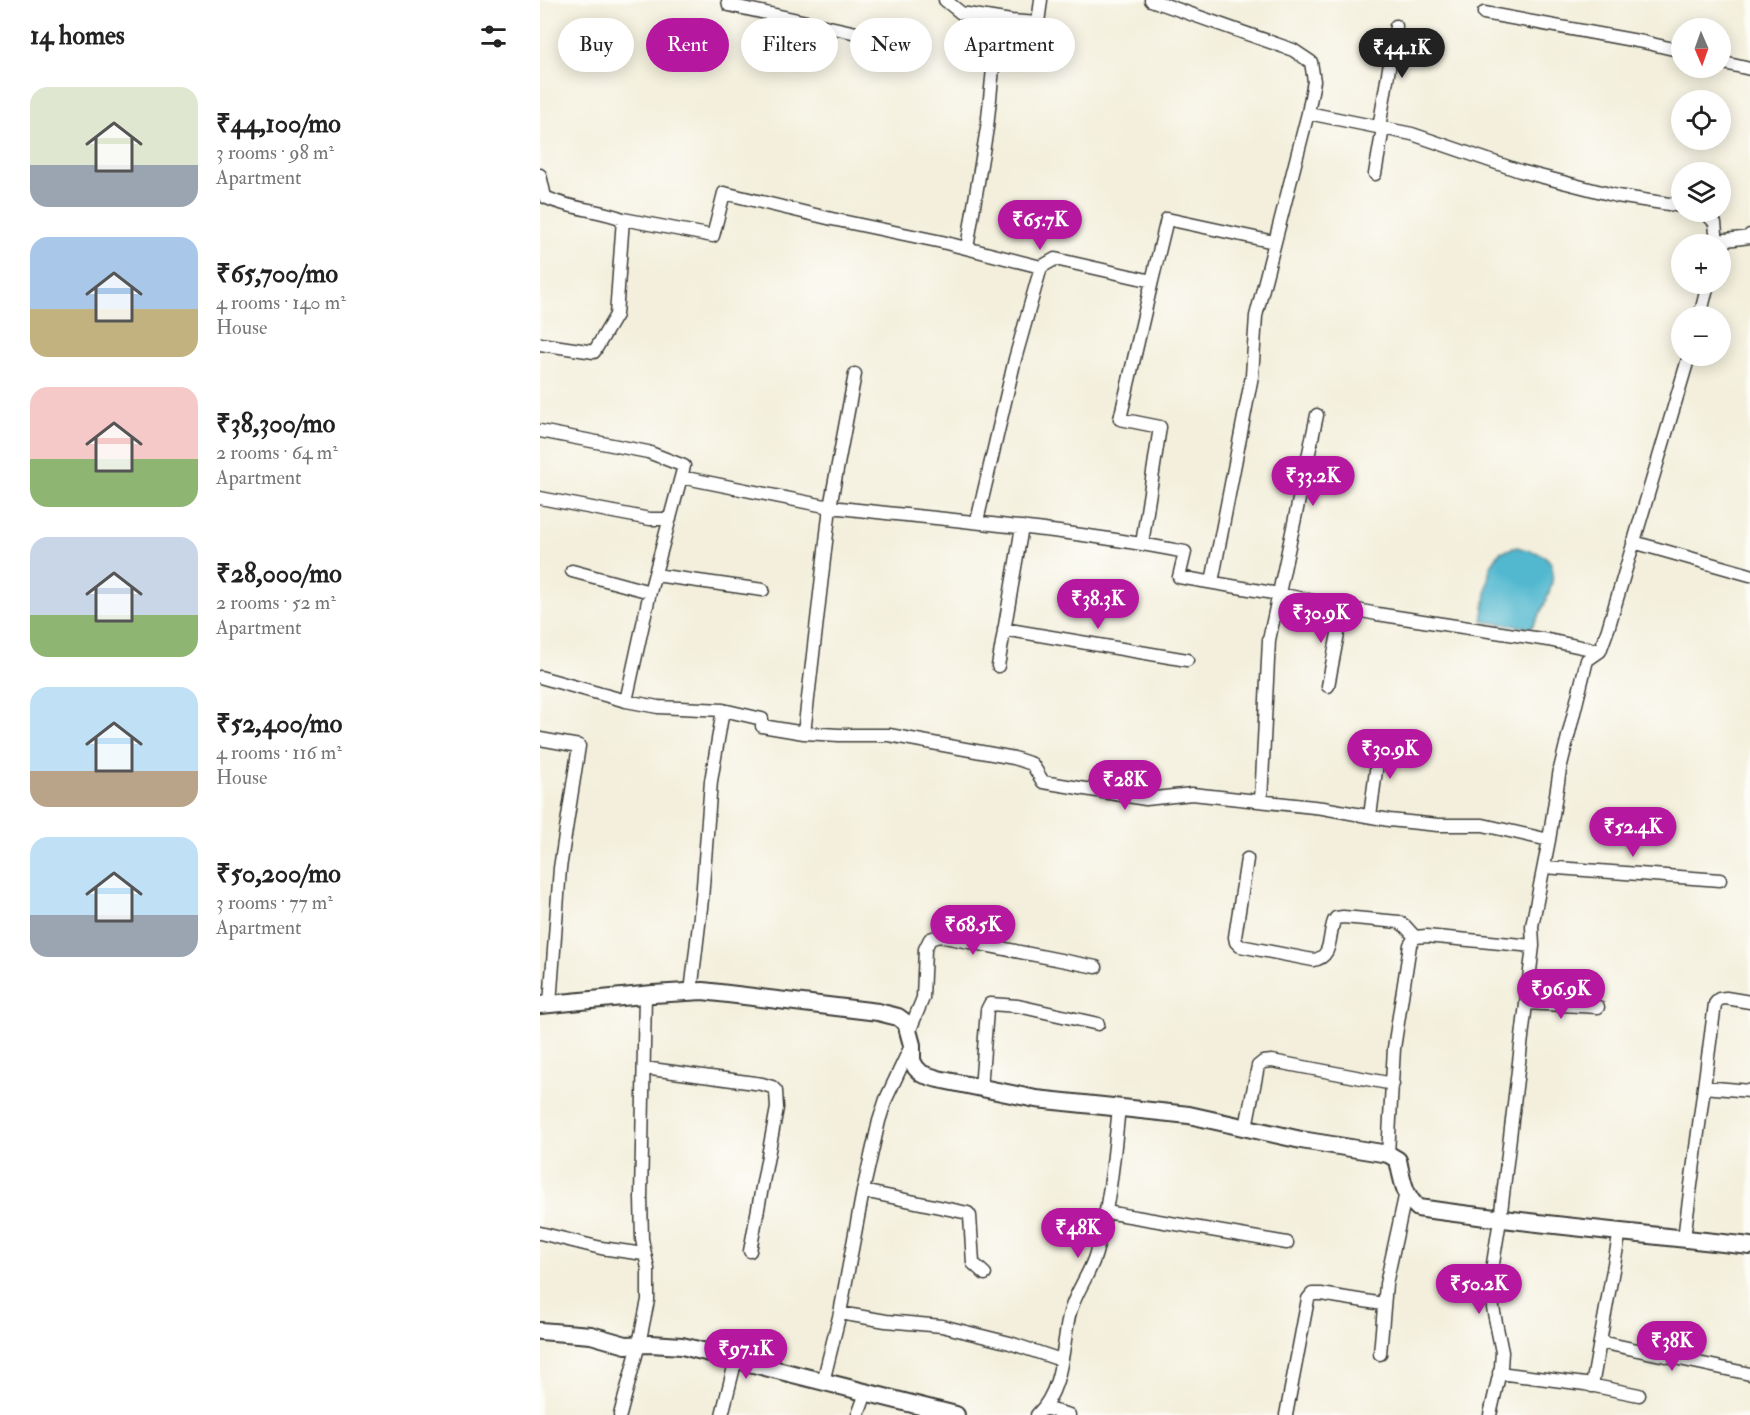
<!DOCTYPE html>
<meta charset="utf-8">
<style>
:root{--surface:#fff;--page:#f2f2f2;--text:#222;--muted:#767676;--accent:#b5179e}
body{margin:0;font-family:"IM FELL Double Pica",serif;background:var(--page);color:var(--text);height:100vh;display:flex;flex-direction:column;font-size:22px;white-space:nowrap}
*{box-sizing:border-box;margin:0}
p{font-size:20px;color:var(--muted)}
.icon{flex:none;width:33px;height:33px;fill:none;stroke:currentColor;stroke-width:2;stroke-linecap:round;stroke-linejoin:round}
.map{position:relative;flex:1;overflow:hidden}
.details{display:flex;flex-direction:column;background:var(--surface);width:540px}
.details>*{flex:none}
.top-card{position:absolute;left:18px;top:18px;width:570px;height:54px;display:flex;gap:12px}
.needle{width:39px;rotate:178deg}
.controls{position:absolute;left:1131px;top:18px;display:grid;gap:12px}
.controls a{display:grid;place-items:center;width:60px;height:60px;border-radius:50%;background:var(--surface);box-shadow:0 3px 15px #0003;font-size:30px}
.price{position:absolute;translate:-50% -51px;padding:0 14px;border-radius:21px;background:var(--accent);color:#fff;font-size:20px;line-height:39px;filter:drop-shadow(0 2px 3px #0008)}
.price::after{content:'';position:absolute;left:50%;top:36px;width:18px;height:14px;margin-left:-9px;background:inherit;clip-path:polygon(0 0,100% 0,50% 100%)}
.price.on{background:#222;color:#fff}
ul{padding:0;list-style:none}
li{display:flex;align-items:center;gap:18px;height:150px;padding:0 30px}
li span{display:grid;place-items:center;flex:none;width:168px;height:120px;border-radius:18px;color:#555}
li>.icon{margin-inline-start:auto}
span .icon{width:72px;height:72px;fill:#fffc;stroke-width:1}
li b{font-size:26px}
h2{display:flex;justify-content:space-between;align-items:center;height:72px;padding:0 30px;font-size:26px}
.chip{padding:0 21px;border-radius:27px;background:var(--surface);box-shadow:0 3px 15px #0003;font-size:21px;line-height:54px}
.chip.on{background:var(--accent);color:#fff}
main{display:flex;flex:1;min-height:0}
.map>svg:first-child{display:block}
</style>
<main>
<section class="details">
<h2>14 homes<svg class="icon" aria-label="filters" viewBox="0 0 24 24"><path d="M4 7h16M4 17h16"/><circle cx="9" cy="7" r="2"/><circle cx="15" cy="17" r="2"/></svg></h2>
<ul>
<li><span style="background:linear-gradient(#dfe7d0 65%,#9aa5b1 0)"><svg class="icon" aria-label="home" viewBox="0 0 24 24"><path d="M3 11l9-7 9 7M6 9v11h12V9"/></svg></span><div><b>₹44,100/mo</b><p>3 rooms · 98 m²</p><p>Apartment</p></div></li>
<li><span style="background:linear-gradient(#a9c7e8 60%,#c2b280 0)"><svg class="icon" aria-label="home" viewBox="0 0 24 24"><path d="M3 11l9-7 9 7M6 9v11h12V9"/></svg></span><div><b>₹65,700/mo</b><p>4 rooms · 140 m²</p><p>House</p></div></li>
<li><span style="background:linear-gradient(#f6c9c9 60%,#8fb573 0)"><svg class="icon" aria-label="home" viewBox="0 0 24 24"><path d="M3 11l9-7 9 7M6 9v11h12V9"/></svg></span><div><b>₹38,300/mo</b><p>2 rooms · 64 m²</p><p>Apartment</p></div></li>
<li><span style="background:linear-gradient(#c9d6e8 65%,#8fb573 0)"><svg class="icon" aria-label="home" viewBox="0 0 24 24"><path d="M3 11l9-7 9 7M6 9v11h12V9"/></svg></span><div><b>₹28,000/mo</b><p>2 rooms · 52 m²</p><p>Apartment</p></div></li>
<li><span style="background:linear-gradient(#bfe0f5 70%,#b9a48a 0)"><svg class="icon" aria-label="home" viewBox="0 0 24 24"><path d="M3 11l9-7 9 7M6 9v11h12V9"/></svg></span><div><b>₹52,400/mo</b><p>4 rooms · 116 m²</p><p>House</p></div></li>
<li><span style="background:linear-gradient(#bfe0f5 65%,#9aa5b1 0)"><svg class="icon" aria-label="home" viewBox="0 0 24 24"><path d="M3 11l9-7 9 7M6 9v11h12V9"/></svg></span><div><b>₹50,200/mo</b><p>3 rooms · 77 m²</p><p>Apartment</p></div></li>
</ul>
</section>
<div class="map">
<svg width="1210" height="1415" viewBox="0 0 1210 1415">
<rect width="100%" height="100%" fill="#fdfcf7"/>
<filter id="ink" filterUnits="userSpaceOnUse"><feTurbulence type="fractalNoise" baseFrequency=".0167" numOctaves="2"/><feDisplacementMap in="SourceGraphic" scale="12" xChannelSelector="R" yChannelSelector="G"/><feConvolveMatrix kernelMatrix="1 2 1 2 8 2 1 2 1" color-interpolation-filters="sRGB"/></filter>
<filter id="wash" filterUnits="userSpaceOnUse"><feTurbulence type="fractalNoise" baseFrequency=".008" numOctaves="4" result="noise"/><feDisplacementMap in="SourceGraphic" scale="24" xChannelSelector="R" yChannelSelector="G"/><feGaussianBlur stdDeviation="1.35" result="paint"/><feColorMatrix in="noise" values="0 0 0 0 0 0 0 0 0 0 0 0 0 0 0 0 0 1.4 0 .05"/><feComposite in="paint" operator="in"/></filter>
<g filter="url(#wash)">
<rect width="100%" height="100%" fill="#f3efdc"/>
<!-- water -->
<path fill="#51b8cf" stroke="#366a76" stroke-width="1.5" d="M977,547C985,550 996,551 1004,556C1026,568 1001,614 991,628L942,621L950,567L960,552Z"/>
</g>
<g filter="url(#ink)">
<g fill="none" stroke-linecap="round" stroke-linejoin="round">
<defs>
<path id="minor" d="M188,0L189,5L321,34
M405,0L421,13L471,21L498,23L501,0
M611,0L753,50L771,62L774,81L768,113L872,134L980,171L1077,196L1142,206
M944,13L1103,42L1142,51
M1180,62L1210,69
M839,128L856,26
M835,174L843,128
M0,175L5,197C29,209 57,209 83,219L76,315L54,352L0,344
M1165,212L1175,223L1177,244
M83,219L173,236L184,193L292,219L402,242L501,267L475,359L437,521
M1178,241L1210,237V235
M427,248L447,128L458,19
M501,267L515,259L612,281L627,219L734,242
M1160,316L1168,284
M0,431L108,452L144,466L110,592L86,701
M141,477L290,507L315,374
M0,498L110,519H130
M1093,542L1210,575
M602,544L620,427L580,419L612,281
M32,571L110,592
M115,575L223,590
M672,582L712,376L716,316L768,113
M464,629L647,660
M458,666L482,527
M0,677L86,701L118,707L183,710L171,781L162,899L151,992
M788,686L803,607
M183,710L222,719V726L264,733L299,735H349L474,758L492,764L503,782L606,799L652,794L783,808L849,820L898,825H943L1009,840
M264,733L290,507C409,520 528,529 645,552L639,577L739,594L837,614L1008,640L1060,651
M0,739L39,746L20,868L10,1004
M721,801L729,640L777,415
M830,816L840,740
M707,859L695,937L696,942L700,946L773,960C793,958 788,936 794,921L796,918L803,917L859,922L865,926L875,937
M1004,867L1180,880
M986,1003L1058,1007
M369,1032L383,998L385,949L390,939L399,936L556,967
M104,1068L222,1084L232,1087L236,1091L237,1108L210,1251
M1164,1087L1210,1091
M441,1089L447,1010L450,1004L478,1006L558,1024
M706,1127L718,1066L723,1062L732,1061L853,1084
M848,1154L854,1048L870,945L875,937L886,936L993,946
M323,1191L428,1213L430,1216L433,1263L445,1274
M566,1212L747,1243
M0,1233L61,1248L104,1254
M1144,1238L1175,1004L1179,999L1186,998L1210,1002
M300,1313L346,1321L402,1326L470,1343L521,1360
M1060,1342L1210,1374
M840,1354L846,1284L866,1192
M959,1373L1045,1384L1099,1395
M283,1382L300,1313L323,1191L339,1121L346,1099L370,1048
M1052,1386L1080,1231
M504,1408L529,1415
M80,1415L99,1344L108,1300V1269L102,1239L101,1198L105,995
M182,1415L196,1359
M318,1415L326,1393
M497,1415C523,1390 522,1349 529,1316C534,1293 550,1275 556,1253C570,1205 574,1156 579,1107
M746,1415L768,1299L772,1294H781L843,1304
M950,1415L961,1367L962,1352L953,1308L951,1276L960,1220L993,946L992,926L1009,840L1020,769L1047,660L1060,651L1068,629L1149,356"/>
<path id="tertiary" d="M0,1005L113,994L163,991L338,1012L358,1017L366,1023L372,1045V1061L376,1068L382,1074L398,1079L496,1099L649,1115L761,1140L848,1154L858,1160C862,1178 864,1196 878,1208C988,1224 1099,1233 1210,1246
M0,1331L51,1335L86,1345L111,1344L142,1346L416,1415"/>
</defs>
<!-- minor casing -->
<use href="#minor" stroke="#3c3c39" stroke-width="15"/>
<!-- tertiary casing -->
<use href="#tertiary" stroke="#3c3c39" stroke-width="20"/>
<!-- minor -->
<use href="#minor" stroke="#fff" stroke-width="12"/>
<!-- tertiary -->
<use href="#tertiary" stroke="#fff" stroke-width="16"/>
</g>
</g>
</svg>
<div class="controls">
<a><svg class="needle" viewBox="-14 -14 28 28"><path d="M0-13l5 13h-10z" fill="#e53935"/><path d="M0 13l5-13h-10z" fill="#767676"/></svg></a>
<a><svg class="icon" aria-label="locate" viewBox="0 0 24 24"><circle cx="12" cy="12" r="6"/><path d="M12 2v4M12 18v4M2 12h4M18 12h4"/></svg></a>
<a><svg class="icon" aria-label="layers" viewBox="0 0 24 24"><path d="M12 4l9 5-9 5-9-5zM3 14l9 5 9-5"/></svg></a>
<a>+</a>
<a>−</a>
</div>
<b class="price on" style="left:862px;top:79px">₹44.1K</b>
<b class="price" style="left:500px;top:251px">₹65.7K</b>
<b class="price" style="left:773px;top:507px">₹33.2K</b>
<b class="price" style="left:558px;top:630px">₹38.3K</b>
<b class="price" style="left:781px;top:644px">₹30.9K</b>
<b class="price" style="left:850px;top:780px">₹30.9K</b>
<b class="price" style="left:585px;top:811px">₹28K</b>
<b class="price" style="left:1093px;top:858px">₹52.4K</b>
<b class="price" style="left:433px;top:956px">₹68.5K</b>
<b class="price" style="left:1021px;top:1020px">₹96.9K</b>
<b class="price" style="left:538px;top:1259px">₹48K</b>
<b class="price" style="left:939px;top:1315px">₹50.2K</b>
<b class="price" style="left:1132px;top:1372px">₹38K</b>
<b class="price" style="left:206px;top:1380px">₹97.1K</b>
<div class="top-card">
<a class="chip">Buy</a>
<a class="chip on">Rent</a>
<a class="chip">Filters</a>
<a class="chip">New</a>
<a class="chip">Apartment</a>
</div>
</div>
</main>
